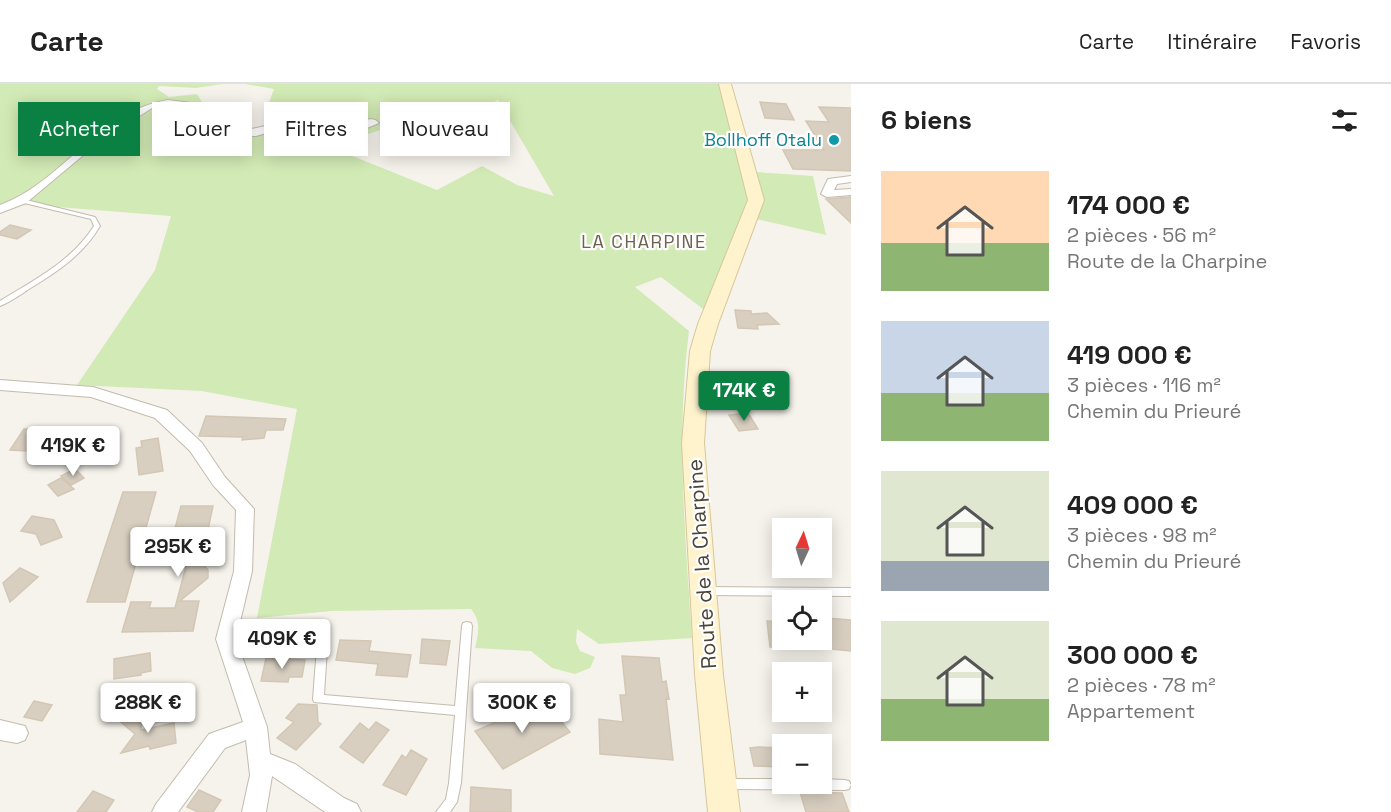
<!DOCTYPE html>
<html lang="fr">
<meta charset="utf-8">
<style>
:root{--surface:#fff;--page:#f2f2f2;--text:#222;--muted:#767676;--line:#e0e0e0;--accent:#0b8043}
body{margin:0;font-family:"Space Grotesk",sans-serif;background:var(--page);color:var(--text);height:100vh;display:flex;flex-direction:column;font-size:22px;white-space:nowrap}
*{box-sizing:border-box;margin:0}
p{font-size:20px;color:var(--muted)}
.icon{flex:none;width:33px;height:33px;fill:none;stroke:currentColor;stroke-width:2;stroke-linecap:round;stroke-linejoin:round}
.map{position:relative;flex:1;overflow:hidden}
.drawer{display:flex;flex-direction:column;background:var(--surface);width:540px}
.drawer>*{flex:none}
.guide{position:absolute;left:18px;top:18px;width:570px;height:54px;display:flex;gap:12px}
.needle{width:39px;rotate:4deg}
.buttons{position:absolute;left:772px;top:434px;display:grid;gap:12px}
.buttons a{display:grid;place-items:center;width:60px;height:60px;border-radius:0px;background:var(--surface);box-shadow:0 3px 15px #0003;font-size:30px}
.price{position:absolute;translate:-50% -51px;padding:0 14px;border-radius:6px;background:#fff;color:#222;font-size:20px;line-height:39px;filter:drop-shadow(0 2px 3px #0008)}
.price::after{content:'';position:absolute;left:50%;top:36px;width:18px;height:14px;margin-left:-9px;background:inherit;clip-path:polygon(0 0,100% 0,50% 100%)}
.price.active{background:var(--accent);color:#fff}
ul{padding:0;list-style:none}
li{display:flex;align-items:center;gap:18px;height:150px;padding:0 30px}
li span{display:grid;place-items:center;flex:none;width:168px;height:120px;border-radius:0px;color:#555}
li>.icon{margin-inline-start:auto}
span .icon{width:72px;height:72px;fill:#fffc;stroke-width:1}
li b{font-size:26px}
h2{display:flex;justify-content:space-between;align-items:center;height:72px;padding:0 30px;font-size:26px}
.pill{padding:0 21px;border-radius:0px;background:var(--surface);box-shadow:0 3px 15px #0003;font-size:21px;line-height:54px}
.pill.active{background:var(--accent);color:#fff}
header{display:flex;align-items:center;gap:36px;box-sizing:border-box;height:84px;padding:0 30px;background:var(--surface);border-bottom:2px solid var(--line)}
header strong{font-size:28px}
nav{display:flex;gap:33px;margin-inline-start:auto;font-size:21px}
main{display:flex;flex:1;min-height:0}
.map>svg:first-child{display:block}
</style>
<header>
<strong>Carte</strong>
<nav><a>Carte</a><a>Itinéraire</a><a>Favoris</a></nav>
</header>
<main>
<div class="map">
<svg width="851" height="728" viewBox="0 0 851 728">
<rect width="100%" height="100%" fill="#f6f3ec"/>
<!-- green -->
<path fill="#d2eab5" fill-rule="evenodd" d="M0,0H222L196,4L159,2L157,5L169,13L197,10L202,18L221,24C227,35 248,51 261,43C266,41 268,36 271,32L267,24L274,5L245,0H720L750,113L707,228L661,193L635,203L689,247C676,349 685,451 692,554L599,560L577,545L576,558L580,567L595,573L590,584L575,590L552,584L531,567L475,564C478,549 482,539 471,525L332,527L257,534L297,325L202,307L77,301L155,186L171,132L7,119L0,123ZM498,16L554,112L517,101L482,82L437,106L330,63L380,46L404,34C436,45 457,54 492,49L475,30Z
M755,88L813,92L826,151L756,135Z"/>
<!-- building -->
<path fill="#d8cfc1" stroke="#d3c7b4" stroke-width="1.5" d="M760,18L786,20L794,36L765,34Z
M819,23L851,24V87L793,85L783,66H824L806,37L829,38Z
M851,113V139L826,115Z
M10,141L31,146L17,155L0,151V148Z
M735,226L751,227V230L767,229L779,240L757,241L758,245L738,244Z
M748,329L758,345L739,347L729,331Z
M206,332L286,335L283,346H266L264,354L242,356L243,353L199,352Z
M24,345L42,346L28,367L10,366Z
M158,354L163,387L139,391L136,364L142,363L141,357Z
M75,385L84,394L71,401L61,392Z
M61,394L74,405L58,412L48,401Z
M123,408H156L125,518H87Z
M181,422H213L201,478L208,486V494L180,517H199L193,547L122,548L131,518H151L149,524H175L190,467H169Z
M32,432L54,436L62,453L41,461L36,450L21,447Z
M20,484L38,493L10,518L3,499Z
M826,534L851,536V567L832,565Z
M767,537L783,538V564L770,563Z
M422,555L450,557L446,581L420,579Z
M340,556L371,557L369,567L411,571L407,593L376,591L378,580L336,576Z
M150,569L151,587L141,589V591L114,595V575Z
M622,572L659,574L662,598L666,597L669,615L666,614L673,676L600,670L599,635L623,638L620,611H626Z
M266,574L305,576L302,593H289L288,598L261,597Z
M34,617L52,621L42,637L24,633Z
M544,617L570,648L503,685L475,647Z
M298,620L317,621L318,638L321,640L296,666L277,654L294,638L286,634Z
M142,631L141,646L174,639L176,659L150,665L149,662L121,669L135,650L116,634Z
M376,638L389,646L363,679L340,663L360,639L369,646Z
M758,663L783,664V683L754,682L750,664Z
M411,666L427,675L406,711L383,701L402,671L406,674Z
M471,703L511,706V728H470Z
M199,706L221,716L213,728H198L187,723Z
M93,707L114,716L106,728H77Z
M800,708L842,709L849,728H806Z"/>
<g fill="none" stroke-linecap="round" stroke-linejoin="round">
<defs>
<path id="service" d="M341,21L345,22L335,28L345,31L359,24H361V26L350,32C354,33 359,35 363,36C369,36 374,33 379,39L367,44L359,41L358,40L361,38L347,34L334,42H330V40L342,33L339,32L327,39H323V37L334,31L332,30L320,37L315,36L327,29L314,26V24L330,27Z
M22,115L95,133L100,142C83,171 57,188 29,205C20,211 10,218 0,222V217C34,196 72,177 94,142L91,135L20,118V116Z
M706,503L851,504V512L706,511L703,510L701,507L703,504Z
M467,538L471,539L472,542L461,699L457,718L450,728H436L446,715L449,699L455,631L314,618L313,615L318,549L319,546L323,545L327,546L328,549L324,611L455,622L462,542L463,539Z
M727,695H783V699H822V695L845,696L849,697L851,701L849,705L845,706L727,705L723,704L721,700L723,696Z"/>
<path id="minor" d="M168,16L214,22L247,46L279,39L306,21L321,25L316,28L310,26L287,43L256,52H245L208,26L168,22L152,24L99,58L26,119L0,129V121C62,99 98,27 168,16Z
M851,92V98L837,100L834,106L851,105V111L827,113L821,110L828,95Z
M0,296L93,303L167,326L202,359L225,393L254,425L252,487L236,555L267,643L270,670L295,680L344,714L357,720L361,728H325L272,692L266,728H242L250,691L246,656L225,664L178,728H152L156,720L209,650L243,638L216,555L234,487L236,426L213,401L190,367L155,334L91,313L0,306Z
M0,636L25,642L28,649L25,656L17,659L0,656Z"/>
<path id="secondary" d="M719,0H731L764,116L718,240L710,267L704,359L723,591L740,728H708L695,591L682,359L690,267L698,240L748,116Z"/>
</defs>
<!-- service casing -->
<use href="#service" stroke="#c2bbae" stroke-width="2"/>
<!-- minor casing -->
<use href="#minor" stroke="#c2bbae" stroke-width="2"/>
<!-- secondary casing -->
<use href="#secondary" stroke="#d6c79b" stroke-width="2"/>
<!-- service -->
<use href="#service" fill="#fff" fill-rule="evenodd"/>
<!-- minor -->
<use href="#minor" fill="#fff" fill-rule="evenodd"/>
<!-- secondary -->
<use href="#secondary" fill="#fff3cd" fill-rule="evenodd"/>
</g>
<!-- markers -->
<circle fill="#0f9aa8" stroke="#fff" stroke-width="2" cx="834" cy="56" r="6"/>
<g text-anchor="middle" stroke-width="4.5" stroke-linejoin="round" paint-order="stroke">
<!-- far-culture labels -->
<g font-size="18" fill="#0d838f" stroke="#fff" text-anchor="end">
<text x="822" y="62">Bollhoff Otalu</text>
</g>
<!-- far-neighbourhood labels -->
<g font-size="18" letter-spacing="1.5" fill="#6e6250" stroke="#fff">
<text x="644" y="164">LA CHARPINE</text>
</g>
<!-- street labels -->
<g font-size="21" fill="#4b4439" stroke="#fff">
<text transform="translate(702 480) rotate(-94)" y="7">Route de la Charpine</text>
</g>
</g>
</svg>
<div class="buttons">
<a><svg class="needle" viewBox="-14 -14 28 28"><path d="M0-13l5 13h-10z" fill="#e53935"/><path d="M0 13l5-13h-10z" fill="#767676"/></svg></a>
<a><svg class="icon" aria-label="locate" viewBox="0 0 24 24"><circle cx="12" cy="12" r="6"/><path d="M12 2v4M12 18v4M2 12h4M18 12h4"/></svg></a>
<a>+</a>
<a>−</a>
</div>
<b class="price active" style="left:744px;top:338px">174K €</b>
<b class="price" style="left:73px;top:393px">419K €</b>
<b class="price" style="left:178px;top:494px">295K €</b>
<b class="price" style="left:282px;top:586px">409K €</b>
<b class="price" style="left:148px;top:650px">288K €</b>
<b class="price" style="left:522px;top:650px">300K €</b>
<div class="guide">
<a class="pill active">Acheter</a>
<a class="pill">Louer</a>
<a class="pill">Filtres</a>
<a class="pill">Nouveau</a>
</div>
</div>
<section class="drawer">
<h2>6 biens<svg class="icon" aria-label="filters" viewBox="0 0 24 24"><path d="M4 7h16M4 17h16"/><circle cx="9" cy="7" r="2"/><circle cx="15" cy="17" r="2"/></svg></h2>
<ul>
<li><span style="background:linear-gradient(#ffd9b3 60%,#8fb573 0)"><svg class="icon" aria-label="home" viewBox="0 0 24 24"><path d="M3 11l9-7 9 7M6 9v11h12V9"/></svg></span><div><b>174 000 €</b><p>2 pièces · 56 m²</p><p>Route de la Charpine</p></div></li>
<li><span style="background:linear-gradient(#c9d6e8 60%,#8fb573 0)"><svg class="icon" aria-label="home" viewBox="0 0 24 24"><path d="M3 11l9-7 9 7M6 9v11h12V9"/></svg></span><div><b>419 000 €</b><p>3 pièces · 116 m²</p><p>Chemin du Prieuré</p></div></li>
<li><span style="background:linear-gradient(#dfe7d0 75%,#9aa5b1 0)"><svg class="icon" aria-label="home" viewBox="0 0 24 24"><path d="M3 11l9-7 9 7M6 9v11h12V9"/></svg></span><div><b>409 000 €</b><p>3 pièces · 98 m²</p><p>Chemin du Prieuré</p></div></li>
<li><span style="background:linear-gradient(#dfe7d0 65%,#8fb573 0)"><svg class="icon" aria-label="home" viewBox="0 0 24 24"><path d="M3 11l9-7 9 7M6 9v11h12V9"/></svg></span><div><b>300 000 €</b><p>2 pièces · 78 m²</p><p>Appartement</p></div></li>
</ul>
</section>
</main>
